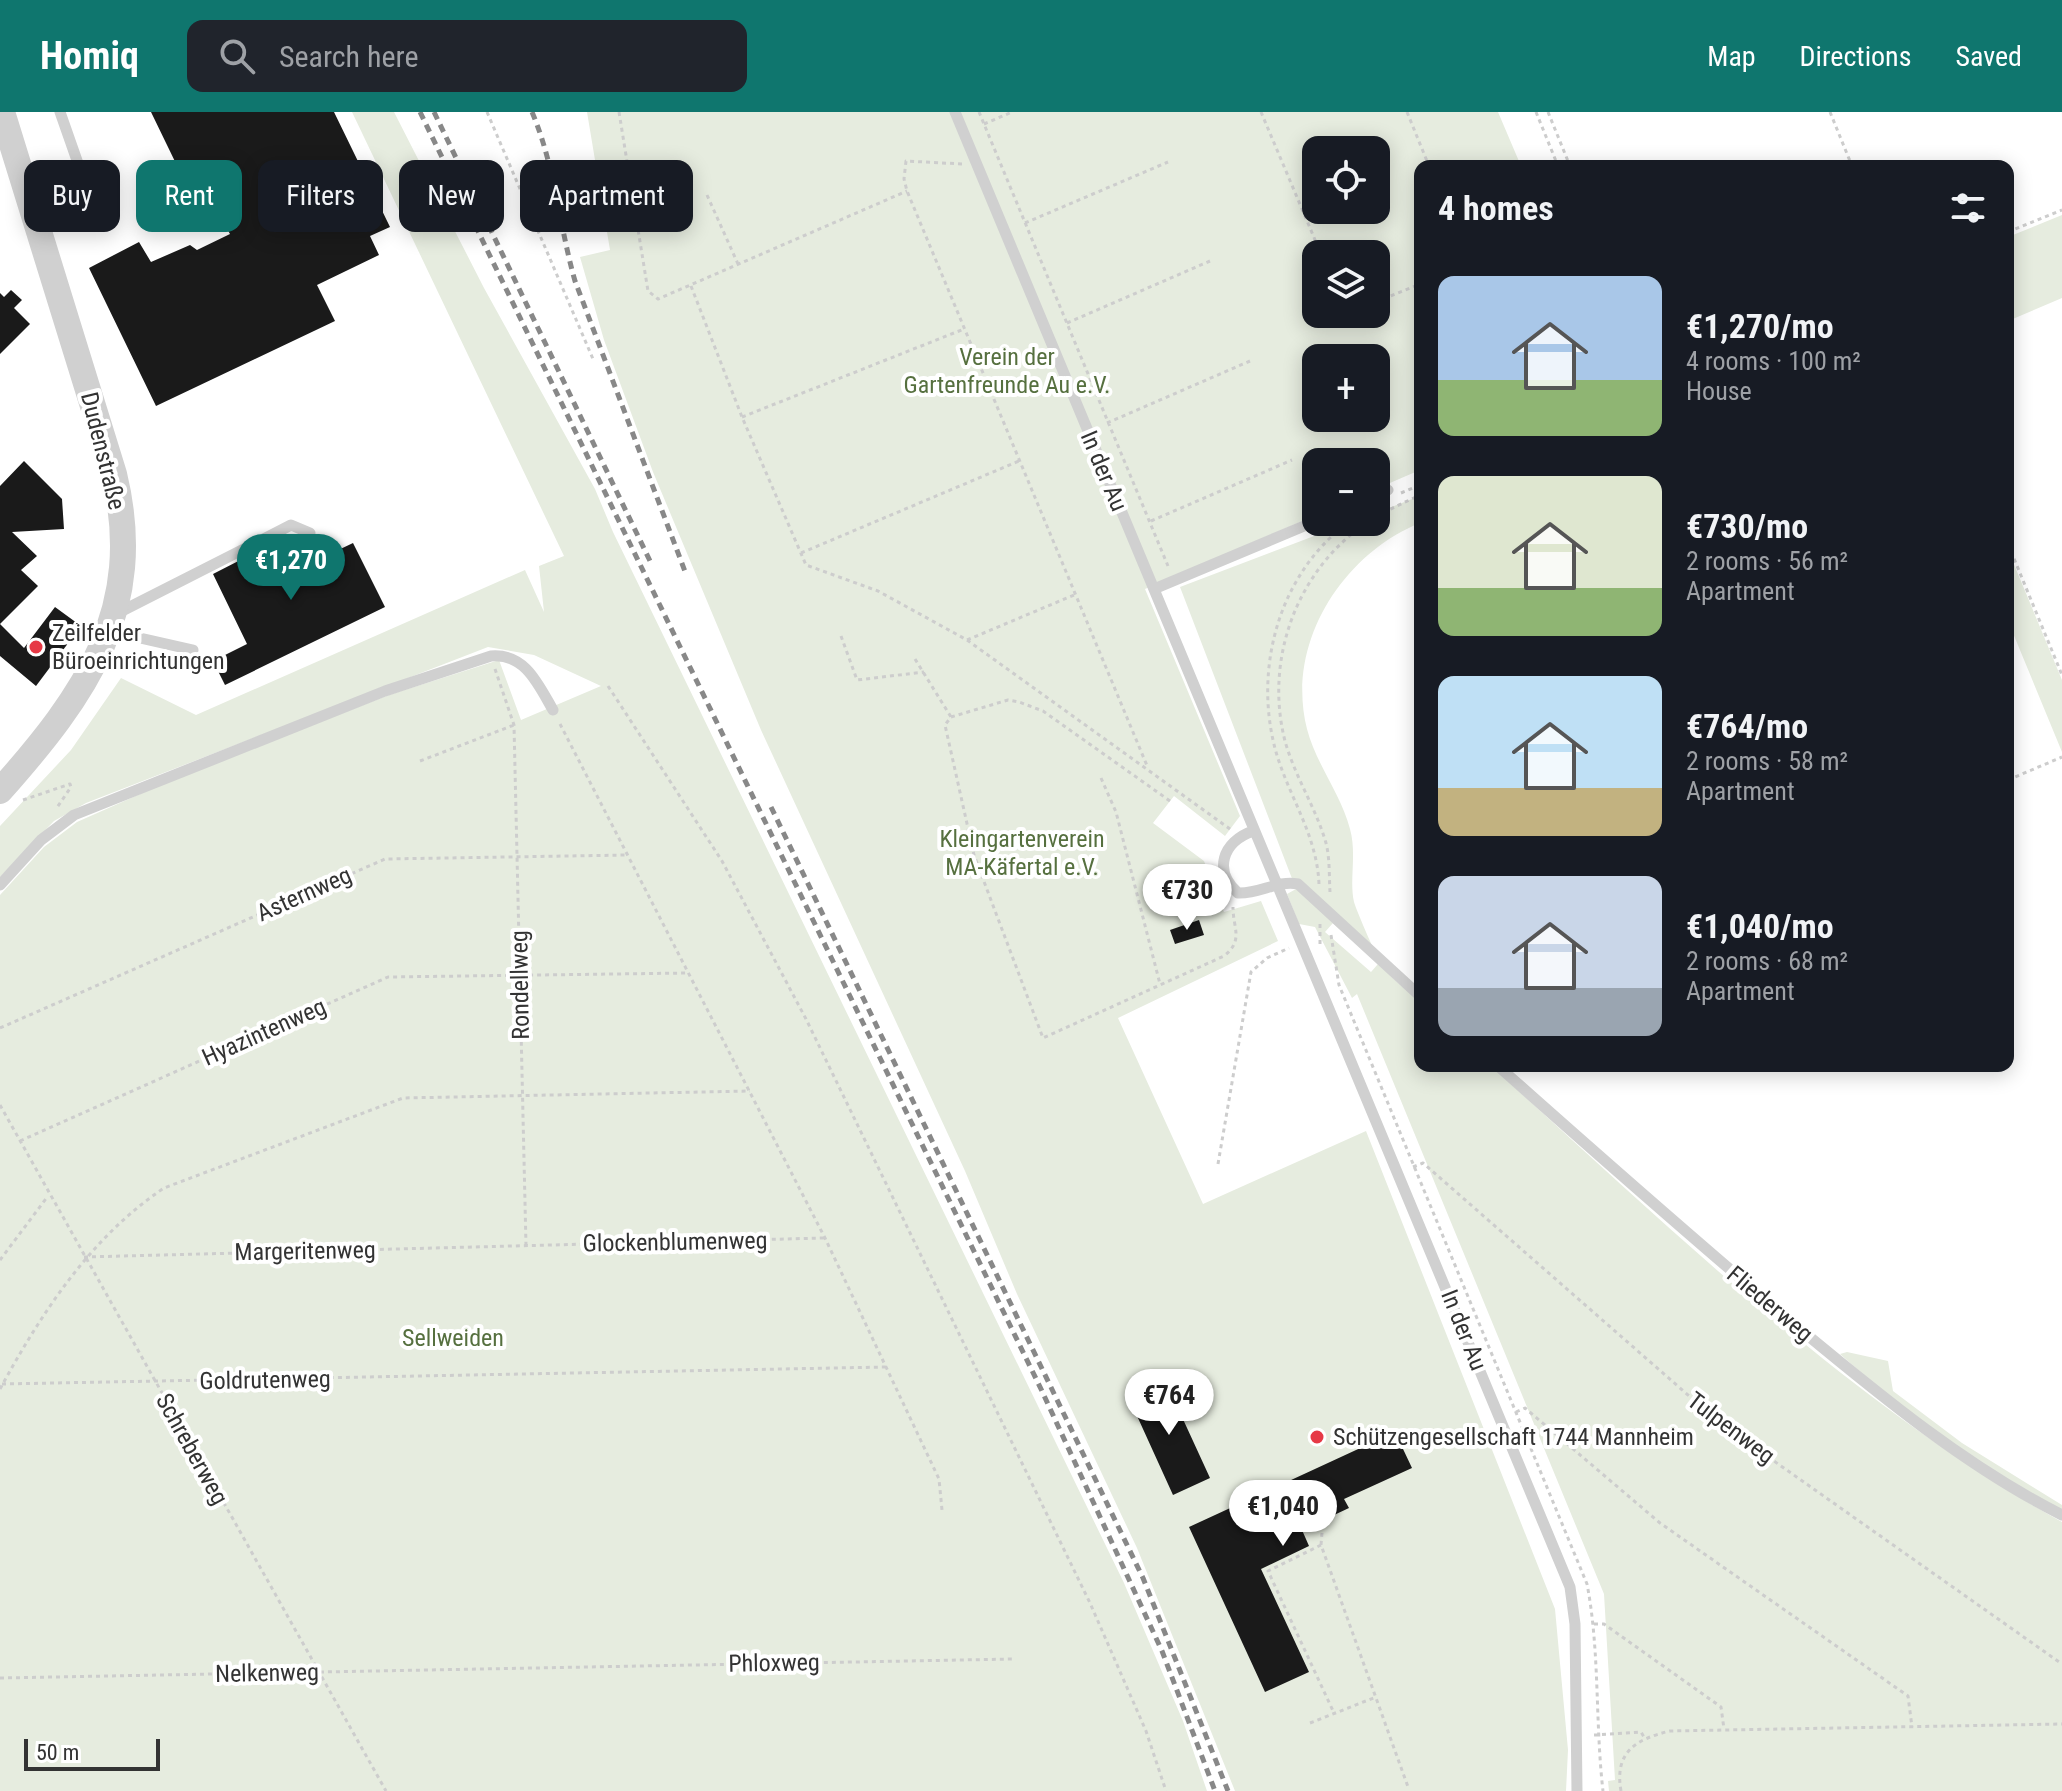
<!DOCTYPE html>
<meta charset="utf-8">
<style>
:root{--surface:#171b24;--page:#20242c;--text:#f1f3f6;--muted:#9ea1a6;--accent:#0f766e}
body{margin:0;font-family:"Roboto Condensed",sans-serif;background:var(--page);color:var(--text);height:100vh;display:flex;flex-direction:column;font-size:30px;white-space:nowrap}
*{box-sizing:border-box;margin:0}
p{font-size:26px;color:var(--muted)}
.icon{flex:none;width:44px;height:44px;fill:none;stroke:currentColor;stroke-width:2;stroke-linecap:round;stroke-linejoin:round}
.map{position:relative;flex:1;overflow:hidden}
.details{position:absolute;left:1414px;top:48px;width:600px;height:912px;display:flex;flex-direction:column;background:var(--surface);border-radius:16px;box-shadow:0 4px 20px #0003}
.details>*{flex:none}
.hud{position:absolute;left:24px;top:48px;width:760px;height:72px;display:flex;gap:16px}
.controls{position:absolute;left:1302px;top:24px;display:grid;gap:16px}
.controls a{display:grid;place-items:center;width:88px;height:88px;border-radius:16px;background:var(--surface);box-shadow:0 4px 20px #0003;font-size:40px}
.scale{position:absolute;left:24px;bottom:20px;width:136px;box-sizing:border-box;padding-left:8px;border:4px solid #333;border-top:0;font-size:22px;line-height:28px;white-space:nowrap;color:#333;-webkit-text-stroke:6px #fff;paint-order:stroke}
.price{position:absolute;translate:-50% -68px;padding:0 18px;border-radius:28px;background:#fff;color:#222;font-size:26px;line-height:52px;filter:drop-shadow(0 2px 4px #0008)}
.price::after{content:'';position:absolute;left:50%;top:48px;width:24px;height:18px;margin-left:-12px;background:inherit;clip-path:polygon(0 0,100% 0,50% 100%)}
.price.selected{background:var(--accent);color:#fff}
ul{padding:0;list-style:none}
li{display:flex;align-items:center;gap:24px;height:200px;padding:0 24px}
li span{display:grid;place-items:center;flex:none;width:224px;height:160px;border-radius:16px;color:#555}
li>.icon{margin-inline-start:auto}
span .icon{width:96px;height:96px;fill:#fffc;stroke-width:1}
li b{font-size:34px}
h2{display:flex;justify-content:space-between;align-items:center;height:96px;padding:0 24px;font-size:34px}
.chip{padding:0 28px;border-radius:16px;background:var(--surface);box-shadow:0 4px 20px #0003;font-size:28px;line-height:72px}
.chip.selected{background:var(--accent);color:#fff}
header{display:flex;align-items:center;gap:48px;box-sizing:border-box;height:112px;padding:0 40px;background:var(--accent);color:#fff}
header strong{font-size:38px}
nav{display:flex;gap:44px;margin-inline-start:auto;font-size:28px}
.search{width:560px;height:72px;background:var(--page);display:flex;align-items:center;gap:20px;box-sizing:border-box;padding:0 28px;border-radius:16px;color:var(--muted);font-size:30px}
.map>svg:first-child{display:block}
</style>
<header>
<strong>Homiq</strong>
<div class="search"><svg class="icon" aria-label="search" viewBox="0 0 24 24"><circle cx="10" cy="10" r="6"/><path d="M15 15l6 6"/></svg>Search here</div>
<nav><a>Map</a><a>Directions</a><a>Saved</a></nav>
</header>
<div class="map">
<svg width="2062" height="1679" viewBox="0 0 2062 1679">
<rect width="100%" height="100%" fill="#fff"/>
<!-- green -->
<path fill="#e6ecdf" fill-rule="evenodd" d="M352,0H394L484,176L595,377L613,420L1124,1471L1183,1609L1207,1679H0V783L44,735L77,710L183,663L389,583L499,548L521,608L601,574L534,543L488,535L86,691L54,709L0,765V714L71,638L121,566L196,603L525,458L544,500L539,454L564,444Z
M587,0H1498L1521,54H1420V358L1376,377V350H1316V403L1145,477L1240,704L1225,724L1174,684L1153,711L1204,749L1224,800L1261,789L1278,829L1118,906L1203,1092L1366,1019L1555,1497L1568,1638L1566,1679H1235L1137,1436L1017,1182L965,1059L761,618L653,360L604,228L580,145L610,138ZM1316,38H1376V98H1316ZM1316,142H1376V202H1316ZM1316,246H1376V306H1316Z
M2062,103V186L2008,209V125Z
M1420,384V411C1343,442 1285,531 1307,617C1316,652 1341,682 1350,717C1357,742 1349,768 1354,790C1357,800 1378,849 1384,856C1393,869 1409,879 1420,889V954H1491C1671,1117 1849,1291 2062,1410V1679H1609L1608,1669L1615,1668L1604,1482L1357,882L1352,886L1315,815L1299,812L1287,782L1296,777L1180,475L1351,410H1376V401ZM1333,811L1378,852L1371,860L1325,820Z
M2008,438L2062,568V640L2008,509Z
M1847,1240L1888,1249L1893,1279L1962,1331L2062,1393V1398C1983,1356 1906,1301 1840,1242Z"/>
<!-- building -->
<path fill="#1a1a1a" d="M151,0H334L390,115L370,124L379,143L317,173L335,209L156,294L89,156L139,130L151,150L190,133L197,138L230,122L222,108L235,100L211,50L182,64Z
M11,178L22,188L14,196L30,212L0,242V181L4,185Z
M24,349L62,387L64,417L12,420L37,444L21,458L38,474L0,512L24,536L55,495L81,514L36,574L0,544V374Z
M291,422L309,452L353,431L385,495L225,573L213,549L247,532L213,462Z
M1199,808L1204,823L1175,832L1170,818Z
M1165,1268L1210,1366L1173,1383L1128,1284Z
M1395,1320L1412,1356L1344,1387L1349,1396L1302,1418L1309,1434L1261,1457L1309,1560L1265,1580L1189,1415Z"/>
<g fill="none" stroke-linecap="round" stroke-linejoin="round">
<!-- path -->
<path stroke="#cdcdcd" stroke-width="3" stroke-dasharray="4 4" stroke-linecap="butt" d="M487,0L593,247
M619,0L648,179L658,187L907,79
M979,0L1168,454
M1261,0L1321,142
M1407,0L1429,54
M1536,0L1558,54
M1548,0L1570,54
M1830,0L1852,54
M984,12L1012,0
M962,52L906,49L904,67L907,79L1148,656
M707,83L738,152
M1025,111L1168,50
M2008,120L2062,98
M691,174L742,305L806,453L878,479L967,528L1230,717
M1376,190L1420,172
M1067,211L1210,149
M742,305L964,217
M1107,311L1250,249
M1401,381L1420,373
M1376,404L1420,383
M1151,409L1292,348
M2008,432L2062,563
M801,441L1019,349
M841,524L857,568L924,560
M967,528L1074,483
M915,547L951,605
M495,557L514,613L526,1134
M608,574L722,749L806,907L1090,1491L1146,1619L1166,1679
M560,612L825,1126L939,1367L942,1398
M420,649L514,613
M1101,666L1116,700L1160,872
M2008,668L2062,645
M23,688L70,672L71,675L56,697
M1170,689L1043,599L1019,590L1008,588L951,605L945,613L974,743L1043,926L1224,844C1244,828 1233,817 1233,795
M1319,772C1317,723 1289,685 1276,640C1253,558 1278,462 1349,410
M1330,780C1329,764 1330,747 1326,731C1316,696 1295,665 1285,629C1264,547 1297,457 1368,410
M1320,812V836
M1331,823L1339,873L1587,1472C1600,1539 1595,1610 1603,1679
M0,916L385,747L628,743
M0,993L386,1679
M20,1029L388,865L689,861
M1218,1052L1251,860L1267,846L1289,836
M1413,1055L1423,1051L1720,1311L2062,1552
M84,1145L824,1126
M0,1148L48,1084
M2,1272L886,1255
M0,1277C42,1200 91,1125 164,1076L403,986L750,979
M1516,1300L1525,1296L1660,1411L1908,1584L1912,1615
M1322,1421L1321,1433L1408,1675
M1321,1433L1268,1459L1334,1601
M1594,1512H1604L1721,1595L1724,1617
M0,1566L1014,1547
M1310,1611L1376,1585
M1594,1623L1641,1620L1644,1625
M1621,1679C1614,1640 1636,1627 1670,1619L2062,1612"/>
<!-- service -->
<path stroke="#d0d0d0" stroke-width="11" d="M955,0L1570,1475L1575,1512L1577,1679
M39,118L94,97L60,0
M1376,383L1388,378
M1154,477L1316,409
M116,502L291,413L310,421
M109,519L193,538
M1253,719C1222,730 1213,759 1238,781C1260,782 1277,768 1298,772L1420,884
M0,773L41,728L74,703L385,579L491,544C525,541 538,572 553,598
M1498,954C1598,1043 1698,1131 1800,1217C1882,1285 1967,1355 2062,1403"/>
<!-- tertiary -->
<path stroke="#d0d0d0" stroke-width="26" d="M0,679C85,583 147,498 114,362L2,0"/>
<!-- rail -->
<path stroke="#888" stroke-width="5" stroke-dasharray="8 6" stroke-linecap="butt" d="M420,0L1041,1277L1162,1539L1215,1679
M434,0L651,451
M532,0C555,54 559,113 575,169L686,462
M771,695L1143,1466L1228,1679"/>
</g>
<!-- markers -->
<g fill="#e63946" stroke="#fff" stroke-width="3">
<circle cx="36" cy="535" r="8"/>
<circle cx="1317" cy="1325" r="8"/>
</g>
<g text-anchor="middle" stroke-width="8" stroke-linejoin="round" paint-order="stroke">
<!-- park labels -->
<g font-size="24" fill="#56703f" stroke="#fff">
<text x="1007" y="253">Verein der<tspan x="1007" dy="28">Gartenfreunde Au e.V.</tspan></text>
<text x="1022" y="735">Kleingartenverein<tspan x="1022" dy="28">MA-Käfertal e.V.</tspan></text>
<text x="453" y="1234">Sellweiden</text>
</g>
<!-- street labels -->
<g font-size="24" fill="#333" stroke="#fff">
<text transform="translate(103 339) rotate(76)" y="8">Dudenstraße</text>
<text transform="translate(1104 359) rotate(67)" y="8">In der Au</text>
<text transform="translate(304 782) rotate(-24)" y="8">Asternweg</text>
<text transform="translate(520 873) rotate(-91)" y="8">Rondellweg</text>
<text transform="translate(264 920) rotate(-24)" y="8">Hyazintenweg</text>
<text transform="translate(675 1130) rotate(-1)" y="8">Glockenblumenweg</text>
<text transform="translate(305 1139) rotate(-1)" y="8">Margeritenweg</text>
<text transform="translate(1770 1192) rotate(40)" y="8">Fliederweg</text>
<text transform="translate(1464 1218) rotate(68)" y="8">In der Au</text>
<text transform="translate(265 1268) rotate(-1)" y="8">Goldrutenweg</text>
<text transform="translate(1731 1316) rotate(37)" y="8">Tulpenweg</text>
<text transform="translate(192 1337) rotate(61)" y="8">Schreberweg</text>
<text transform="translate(774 1551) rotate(-1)" y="8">Phloxweg</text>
<text transform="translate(267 1561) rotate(-1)" y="8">Nelkenweg</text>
</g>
<!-- poi labels -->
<g font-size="24" fill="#333" stroke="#fff" text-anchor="start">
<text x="52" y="529">Zeilfelder<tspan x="52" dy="28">Büroeinrichtungen</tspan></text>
<text x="1333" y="1333">Schützengesellschaft 1744 Mannheim</text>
</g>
</g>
</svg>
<div class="controls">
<a><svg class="icon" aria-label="locate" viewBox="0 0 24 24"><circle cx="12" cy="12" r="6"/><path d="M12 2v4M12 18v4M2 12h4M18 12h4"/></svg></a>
<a><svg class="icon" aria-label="layers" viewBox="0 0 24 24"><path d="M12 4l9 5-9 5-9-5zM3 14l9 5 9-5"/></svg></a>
<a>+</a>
<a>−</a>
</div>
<div class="scale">50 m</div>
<b class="price selected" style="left:291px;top:490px">€1,270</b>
<b class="price" style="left:1187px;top:820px">€730</b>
<b class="price" style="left:1169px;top:1325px">€764</b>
<b class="price" style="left:1283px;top:1436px">€1,040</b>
<div class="hud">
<a class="chip">Buy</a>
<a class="chip selected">Rent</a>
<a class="chip">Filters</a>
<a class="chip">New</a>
<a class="chip">Apartment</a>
</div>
<section class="details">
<h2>4 homes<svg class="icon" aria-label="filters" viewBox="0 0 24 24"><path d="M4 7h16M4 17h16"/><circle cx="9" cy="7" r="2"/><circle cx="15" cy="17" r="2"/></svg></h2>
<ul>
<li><span style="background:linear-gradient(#a9c7e8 65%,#8fb573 0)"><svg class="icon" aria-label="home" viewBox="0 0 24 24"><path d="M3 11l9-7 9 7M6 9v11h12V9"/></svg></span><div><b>€1,270/mo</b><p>4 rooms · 100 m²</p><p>House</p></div></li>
<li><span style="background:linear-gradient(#dfe7d0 70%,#8fb573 0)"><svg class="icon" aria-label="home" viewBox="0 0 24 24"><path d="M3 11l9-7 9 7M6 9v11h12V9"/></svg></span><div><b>€730/mo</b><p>2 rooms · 56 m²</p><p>Apartment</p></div></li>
<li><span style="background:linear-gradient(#bfe0f5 70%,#c2b280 0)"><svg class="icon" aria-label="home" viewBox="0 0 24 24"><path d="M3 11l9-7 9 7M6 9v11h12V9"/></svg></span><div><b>€764/mo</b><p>2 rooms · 58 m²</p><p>Apartment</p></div></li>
<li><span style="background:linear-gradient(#c9d6e8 70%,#9aa5b1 0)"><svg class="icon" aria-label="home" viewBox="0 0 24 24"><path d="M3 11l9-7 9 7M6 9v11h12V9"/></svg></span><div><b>€1,040/mo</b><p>2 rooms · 68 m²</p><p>Apartment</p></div></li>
</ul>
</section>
</div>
